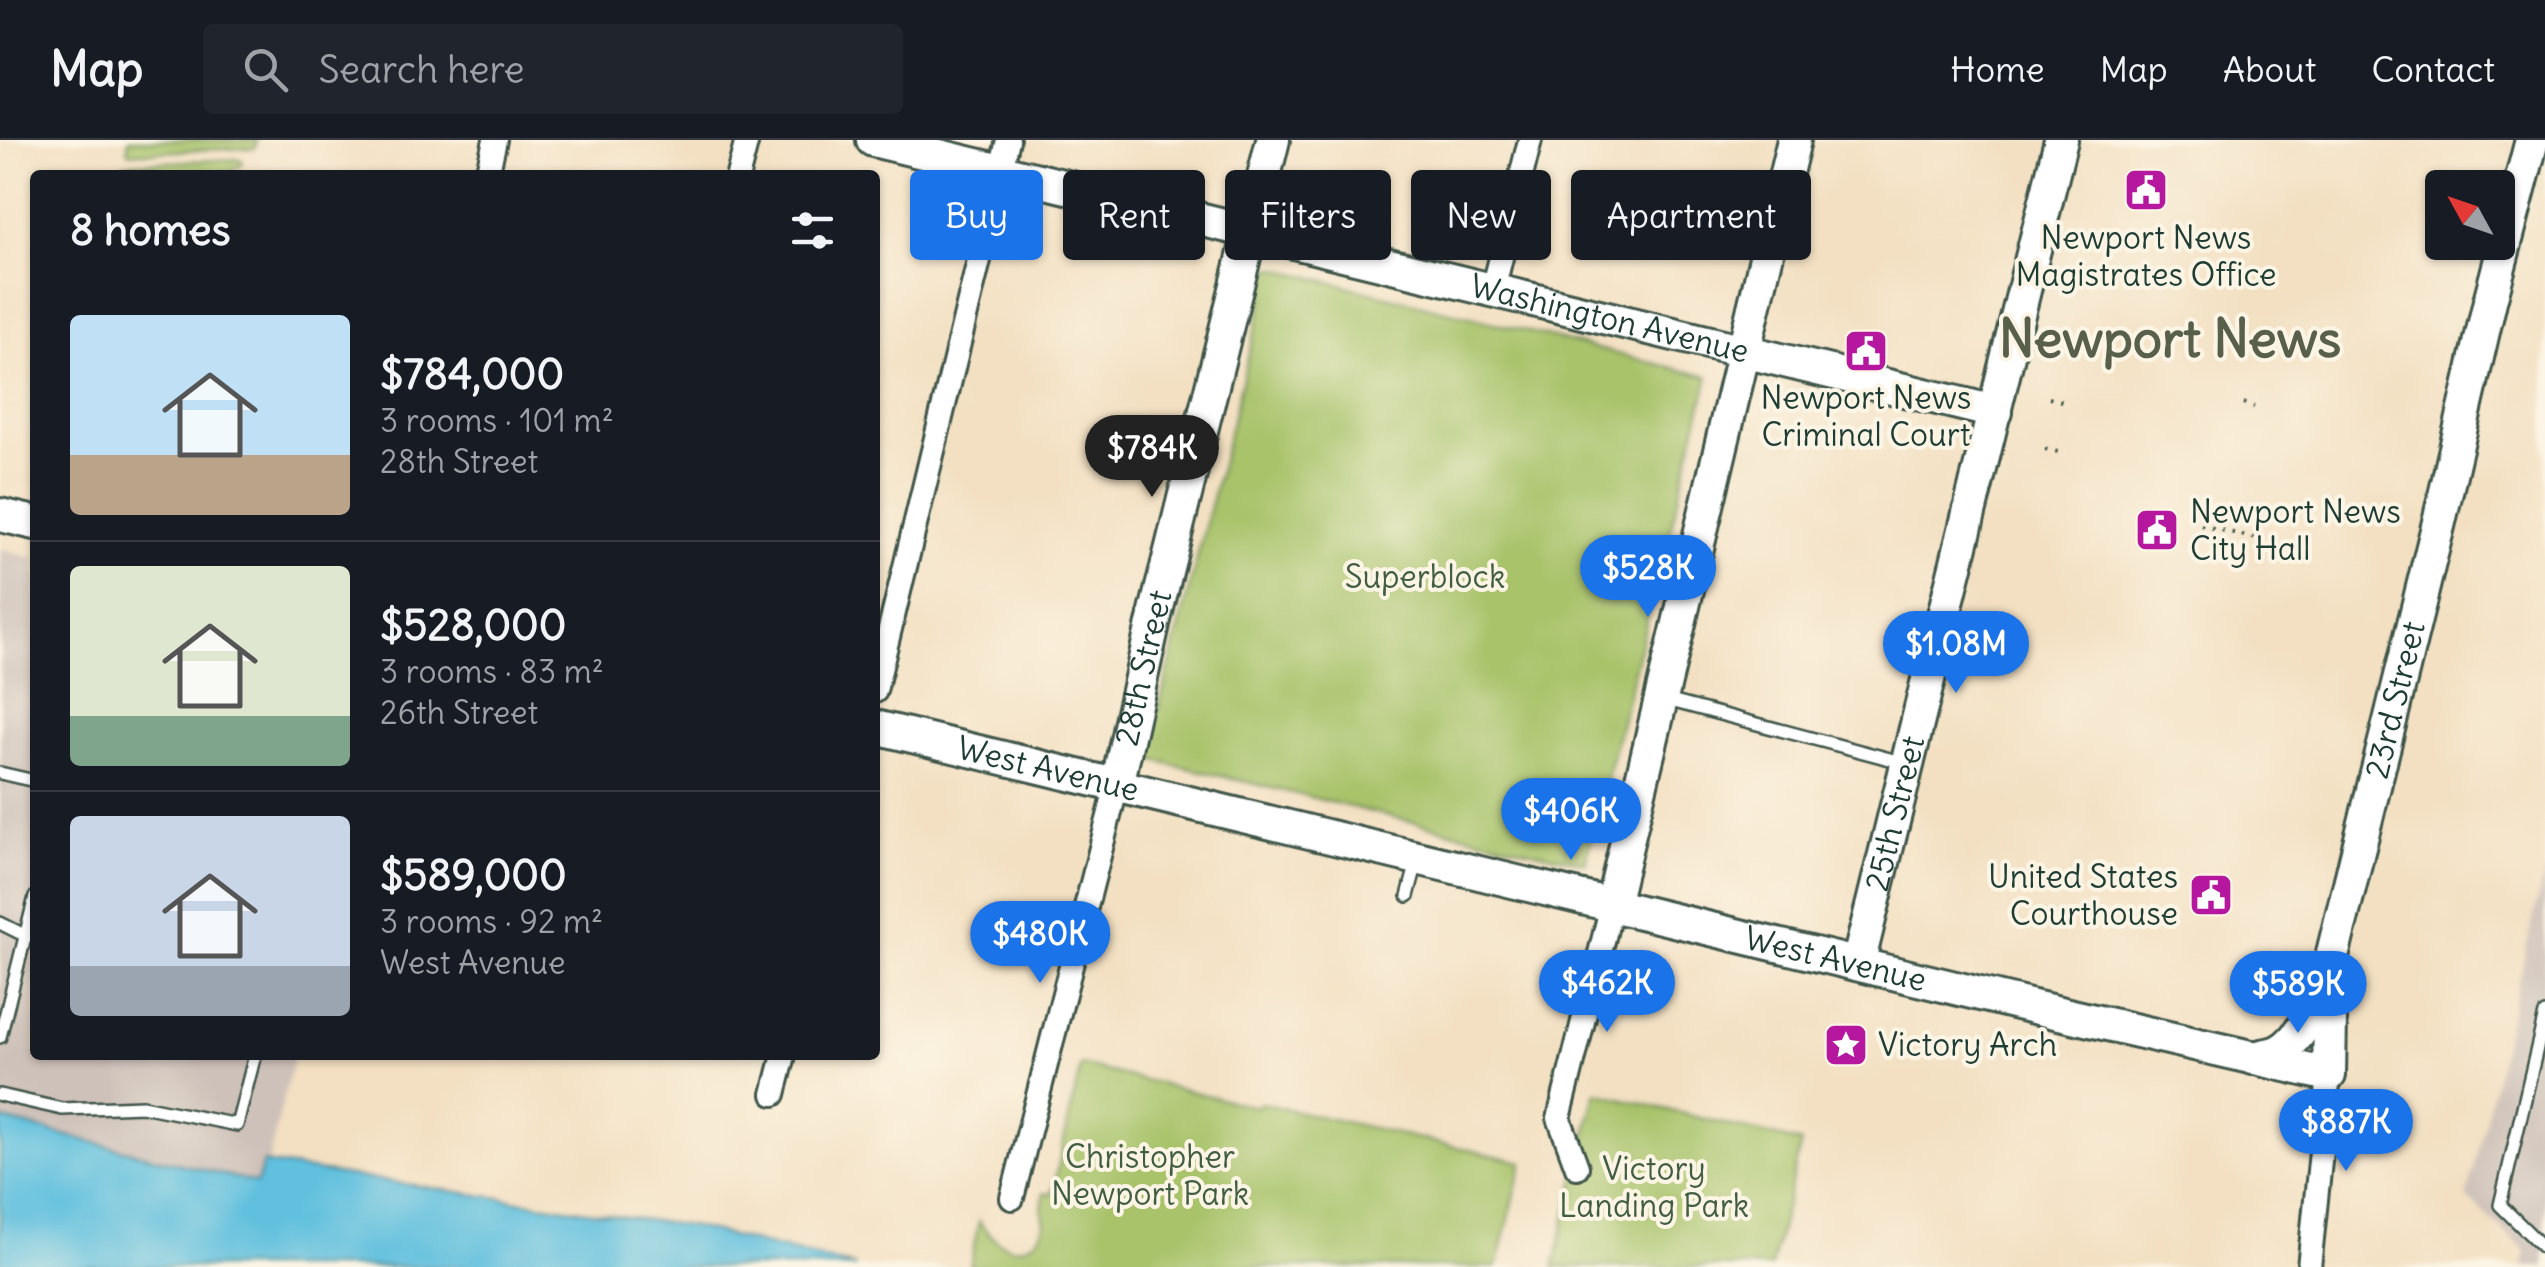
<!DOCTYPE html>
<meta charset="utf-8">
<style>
:root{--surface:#171b24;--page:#20242c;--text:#f1f3f6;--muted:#9ea1a6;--line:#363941;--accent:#1a73e8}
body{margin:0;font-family:Delius,sans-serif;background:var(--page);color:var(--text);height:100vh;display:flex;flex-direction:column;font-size:38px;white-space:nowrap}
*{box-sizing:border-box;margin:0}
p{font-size:32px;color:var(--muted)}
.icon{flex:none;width:55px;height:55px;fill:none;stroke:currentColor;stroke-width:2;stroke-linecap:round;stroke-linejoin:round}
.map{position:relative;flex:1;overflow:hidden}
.drawer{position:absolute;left:30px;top:30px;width:850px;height:890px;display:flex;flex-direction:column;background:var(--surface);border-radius:10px;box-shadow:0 2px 8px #0004}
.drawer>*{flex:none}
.banner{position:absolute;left:910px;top:30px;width:950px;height:90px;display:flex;gap:20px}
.needle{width:65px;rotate:310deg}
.controls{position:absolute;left:2425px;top:30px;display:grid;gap:20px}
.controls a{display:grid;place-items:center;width:90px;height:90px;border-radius:10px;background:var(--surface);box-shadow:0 2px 8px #0004;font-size:50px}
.price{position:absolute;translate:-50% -85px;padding:0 22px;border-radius:35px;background:var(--accent);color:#fff;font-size:32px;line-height:65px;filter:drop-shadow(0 2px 5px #0008)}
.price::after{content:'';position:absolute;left:50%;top:60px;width:30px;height:22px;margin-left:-15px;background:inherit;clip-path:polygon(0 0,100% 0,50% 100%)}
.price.current{background:#222;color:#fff}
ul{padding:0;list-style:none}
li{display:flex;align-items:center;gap:30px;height:250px;padding:0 40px}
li+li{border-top:2px solid var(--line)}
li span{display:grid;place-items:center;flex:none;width:280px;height:200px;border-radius:10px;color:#555}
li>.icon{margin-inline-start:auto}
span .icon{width:120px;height:120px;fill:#fffc;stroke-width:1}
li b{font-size:42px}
h2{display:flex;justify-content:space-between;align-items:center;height:120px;padding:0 40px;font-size:42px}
.tag{padding:0 35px;border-radius:10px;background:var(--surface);box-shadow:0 2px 8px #0004;font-size:35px;line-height:90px}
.tag.current{background:var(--accent);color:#fff}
header{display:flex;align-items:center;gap:60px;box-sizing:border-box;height:140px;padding:0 50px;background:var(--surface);border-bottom:2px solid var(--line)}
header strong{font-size:48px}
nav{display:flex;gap:55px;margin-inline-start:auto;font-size:35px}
.search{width:700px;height:90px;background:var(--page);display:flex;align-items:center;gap:25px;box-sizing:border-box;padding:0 35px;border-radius:10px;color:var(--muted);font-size:38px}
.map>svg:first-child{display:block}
</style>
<header>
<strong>Map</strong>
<div class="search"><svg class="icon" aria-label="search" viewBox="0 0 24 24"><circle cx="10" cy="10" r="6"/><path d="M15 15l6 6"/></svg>Search here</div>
<nav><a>Home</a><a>Map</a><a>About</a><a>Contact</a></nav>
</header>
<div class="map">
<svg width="2545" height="1127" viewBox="0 0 2545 1127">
<rect width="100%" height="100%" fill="#fcf5e5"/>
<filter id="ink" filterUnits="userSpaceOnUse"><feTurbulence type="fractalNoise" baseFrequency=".01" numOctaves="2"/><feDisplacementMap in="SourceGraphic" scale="20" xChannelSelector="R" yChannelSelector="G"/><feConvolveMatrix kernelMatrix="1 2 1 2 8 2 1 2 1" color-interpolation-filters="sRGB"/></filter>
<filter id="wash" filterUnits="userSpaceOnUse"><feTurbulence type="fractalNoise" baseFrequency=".0048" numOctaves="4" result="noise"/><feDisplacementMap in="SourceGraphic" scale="40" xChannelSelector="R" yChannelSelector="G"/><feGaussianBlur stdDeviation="2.25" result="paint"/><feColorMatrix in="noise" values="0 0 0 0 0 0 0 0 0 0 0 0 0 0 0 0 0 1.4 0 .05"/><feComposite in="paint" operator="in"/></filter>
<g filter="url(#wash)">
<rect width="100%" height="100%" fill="#f3e0c2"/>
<!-- industrial -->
<path fill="#cec1b9" d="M0,409L35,418V915H294L243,1127H0Z
M2545,727V1127H2523L2526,1111L2467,1058Z"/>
<!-- green -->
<path fill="#a8c36a" stroke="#64804f" stroke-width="2.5" d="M129,0H257L255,8L129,13L127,9Z
M240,19L243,21L240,26L224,35H120L123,24L130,23Z
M1271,127L1709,237L1585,723L1146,618Z
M1081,925L1256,967L1261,963L1523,1022L1497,1127H970L979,1081C991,1100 1014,1119 1036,1099C1040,1095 1042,1089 1045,1084L1042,1068L1044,1053L1052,1054Z
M1596,952L1801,1003L1771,1127H1554Z"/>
<!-- water -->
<path fill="#60c0de" stroke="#407e89" stroke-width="2.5" d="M0,979L257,1043L263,1023L695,1087L856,1127H0Z"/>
</g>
<g filter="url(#ink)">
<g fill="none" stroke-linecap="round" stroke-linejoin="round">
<defs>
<path id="lane" d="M1663,559L1905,623
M0,633L35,641
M1408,756L1417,722
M0,783L20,793L35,797
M2545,874L2500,1065L2545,1109
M0,897L35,757
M0,955L62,969L142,966L237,985L255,915"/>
<path id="street" d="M487,35L495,0
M738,35L747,0
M1493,150L1530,0
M875,551L1008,0
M774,954L784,915
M1577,1027L1559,978L1612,765
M1012,1058L1117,645
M2309,1127L2329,935"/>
<g id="secondary">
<path id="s1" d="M873,0L1995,272"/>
<path d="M0,375L35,383"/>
<path id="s2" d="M875,587L2042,869L2329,935L2331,821L2439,382L2490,161L2532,0"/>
<path id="s3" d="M1117,645L1153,484L1273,0"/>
<path d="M1612,765L1794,0"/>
<path id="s4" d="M1858,824L2061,0"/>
<path d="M2253,918C2260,916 2271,915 2278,912C2300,901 2317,866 2324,843"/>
</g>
</defs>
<!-- lane casing -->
<use href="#lane" stroke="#3f5549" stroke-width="16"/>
<!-- street casing -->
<use href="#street" stroke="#3f5549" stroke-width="28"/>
<!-- secondary casing -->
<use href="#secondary" stroke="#3f5549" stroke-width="38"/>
<!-- path -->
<path stroke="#3f5549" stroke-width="4" stroke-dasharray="2.5 8" stroke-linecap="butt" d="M2049,258L2069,263
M2243,263L2254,267
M2045,309L2058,312
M2201,385L2257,399"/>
<!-- lane -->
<use href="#lane" stroke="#fff" stroke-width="11"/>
<!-- street -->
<use href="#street" stroke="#fff" stroke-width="22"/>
<!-- secondary -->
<use href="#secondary" stroke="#fff" stroke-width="32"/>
</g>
</g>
<!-- icons -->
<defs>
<symbol id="civic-square" viewBox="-11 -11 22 22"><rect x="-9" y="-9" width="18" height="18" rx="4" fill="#b5179e" stroke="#fcf5e5"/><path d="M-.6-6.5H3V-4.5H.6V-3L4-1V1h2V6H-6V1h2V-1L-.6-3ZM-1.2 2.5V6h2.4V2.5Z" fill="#fff"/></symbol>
<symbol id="sight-square" viewBox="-11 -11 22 22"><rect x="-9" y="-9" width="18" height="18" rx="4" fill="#b5179e" stroke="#fcf5e5"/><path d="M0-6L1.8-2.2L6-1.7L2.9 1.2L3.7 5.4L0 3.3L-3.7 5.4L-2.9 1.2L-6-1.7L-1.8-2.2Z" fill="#fff"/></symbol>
</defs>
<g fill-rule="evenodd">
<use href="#civic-square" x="2121" y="25" width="50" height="50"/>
<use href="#civic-square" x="1841" y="186" width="50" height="50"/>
<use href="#civic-square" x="2132" y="365" width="50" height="50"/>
<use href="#civic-square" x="2186" y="730" width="50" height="50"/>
<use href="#sight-square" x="1821" y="880" width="50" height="50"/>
</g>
<g text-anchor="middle" stroke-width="8" stroke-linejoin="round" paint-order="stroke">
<!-- poi labels -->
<g font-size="32" fill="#1f3d34" stroke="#fcf5e5">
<text x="2146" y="109">Newport News<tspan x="2146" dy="37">Magistrates Office</tspan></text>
<text x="1866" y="269">Newport News<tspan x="1866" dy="37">Criminal Court</tspan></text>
<text x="2190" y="383" text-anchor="start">Newport News<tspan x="2190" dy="37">City Hall</tspan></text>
<text x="2178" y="748" text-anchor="end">United States<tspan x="2178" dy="37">Courthouse</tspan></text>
<text x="1878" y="916" text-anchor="start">Victory Arch</text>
</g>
<!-- street labels -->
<g font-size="32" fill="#1f3d34" stroke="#fcf5e5">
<text dy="11" stroke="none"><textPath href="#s1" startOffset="758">Washington Avenue</textPath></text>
<text dy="11" stroke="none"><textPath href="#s3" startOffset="120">28th Street</textPath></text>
<text dy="11" stroke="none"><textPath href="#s2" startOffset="1878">23rd Street</textPath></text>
<text dy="11" stroke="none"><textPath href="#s2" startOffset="178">West Avenue</textPath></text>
<text dy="11" stroke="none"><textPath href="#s4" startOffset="155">25th Street</textPath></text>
<text dy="11" stroke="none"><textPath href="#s2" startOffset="988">West Avenue</textPath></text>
</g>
<!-- park labels -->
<g font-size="32" fill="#415e42" stroke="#fcf5e5">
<text x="1425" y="448">Superblock</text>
<text x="1150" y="1028">Christopher<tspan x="1150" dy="37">Newport Park</tspan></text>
<text x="1654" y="1040">Victory<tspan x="1654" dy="37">Landing Park</tspan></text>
</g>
<!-- town labels -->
<g font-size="52" font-weight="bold" fill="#585f4b" stroke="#fcf5e5">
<text x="2170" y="217">Newport News</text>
</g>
</g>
</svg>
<div class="controls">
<a><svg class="needle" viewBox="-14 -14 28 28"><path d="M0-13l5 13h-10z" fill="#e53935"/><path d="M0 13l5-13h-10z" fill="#9ea1a6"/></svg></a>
</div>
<b class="price current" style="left:1152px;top:360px">$784K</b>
<b class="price" style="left:1648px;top:480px">$528K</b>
<b class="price" style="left:1956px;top:556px">$1.08M</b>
<b class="price" style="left:1571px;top:723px">$406K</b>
<b class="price" style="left:1040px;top:846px">$480K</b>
<b class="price" style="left:1607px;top:895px">$462K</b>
<b class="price" style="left:2298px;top:896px">$589K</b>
<b class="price" style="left:2346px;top:1034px">$887K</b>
<div class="banner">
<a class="tag current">Buy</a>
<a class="tag">Rent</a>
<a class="tag">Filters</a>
<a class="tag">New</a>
<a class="tag">Apartment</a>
</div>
<section class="drawer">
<h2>8 homes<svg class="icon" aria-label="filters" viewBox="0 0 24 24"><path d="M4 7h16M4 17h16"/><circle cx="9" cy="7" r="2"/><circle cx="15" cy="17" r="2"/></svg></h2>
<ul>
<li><span style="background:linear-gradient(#bfe0f5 70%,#b9a48a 0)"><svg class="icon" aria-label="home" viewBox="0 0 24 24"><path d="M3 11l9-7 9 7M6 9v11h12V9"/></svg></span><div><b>$784,000</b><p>3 rooms · 101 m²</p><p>28th Street</p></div></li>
<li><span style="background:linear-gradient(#dfe7d0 75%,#7fa58c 0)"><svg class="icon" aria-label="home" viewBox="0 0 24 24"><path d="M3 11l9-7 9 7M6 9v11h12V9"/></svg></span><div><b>$528,000</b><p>3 rooms · 83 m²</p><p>26th Street</p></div></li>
<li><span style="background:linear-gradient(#c9d6e8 75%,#9aa5b1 0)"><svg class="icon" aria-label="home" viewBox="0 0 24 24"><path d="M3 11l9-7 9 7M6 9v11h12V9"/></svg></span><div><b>$589,000</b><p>3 rooms · 92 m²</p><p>West Avenue</p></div></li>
</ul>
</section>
</div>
